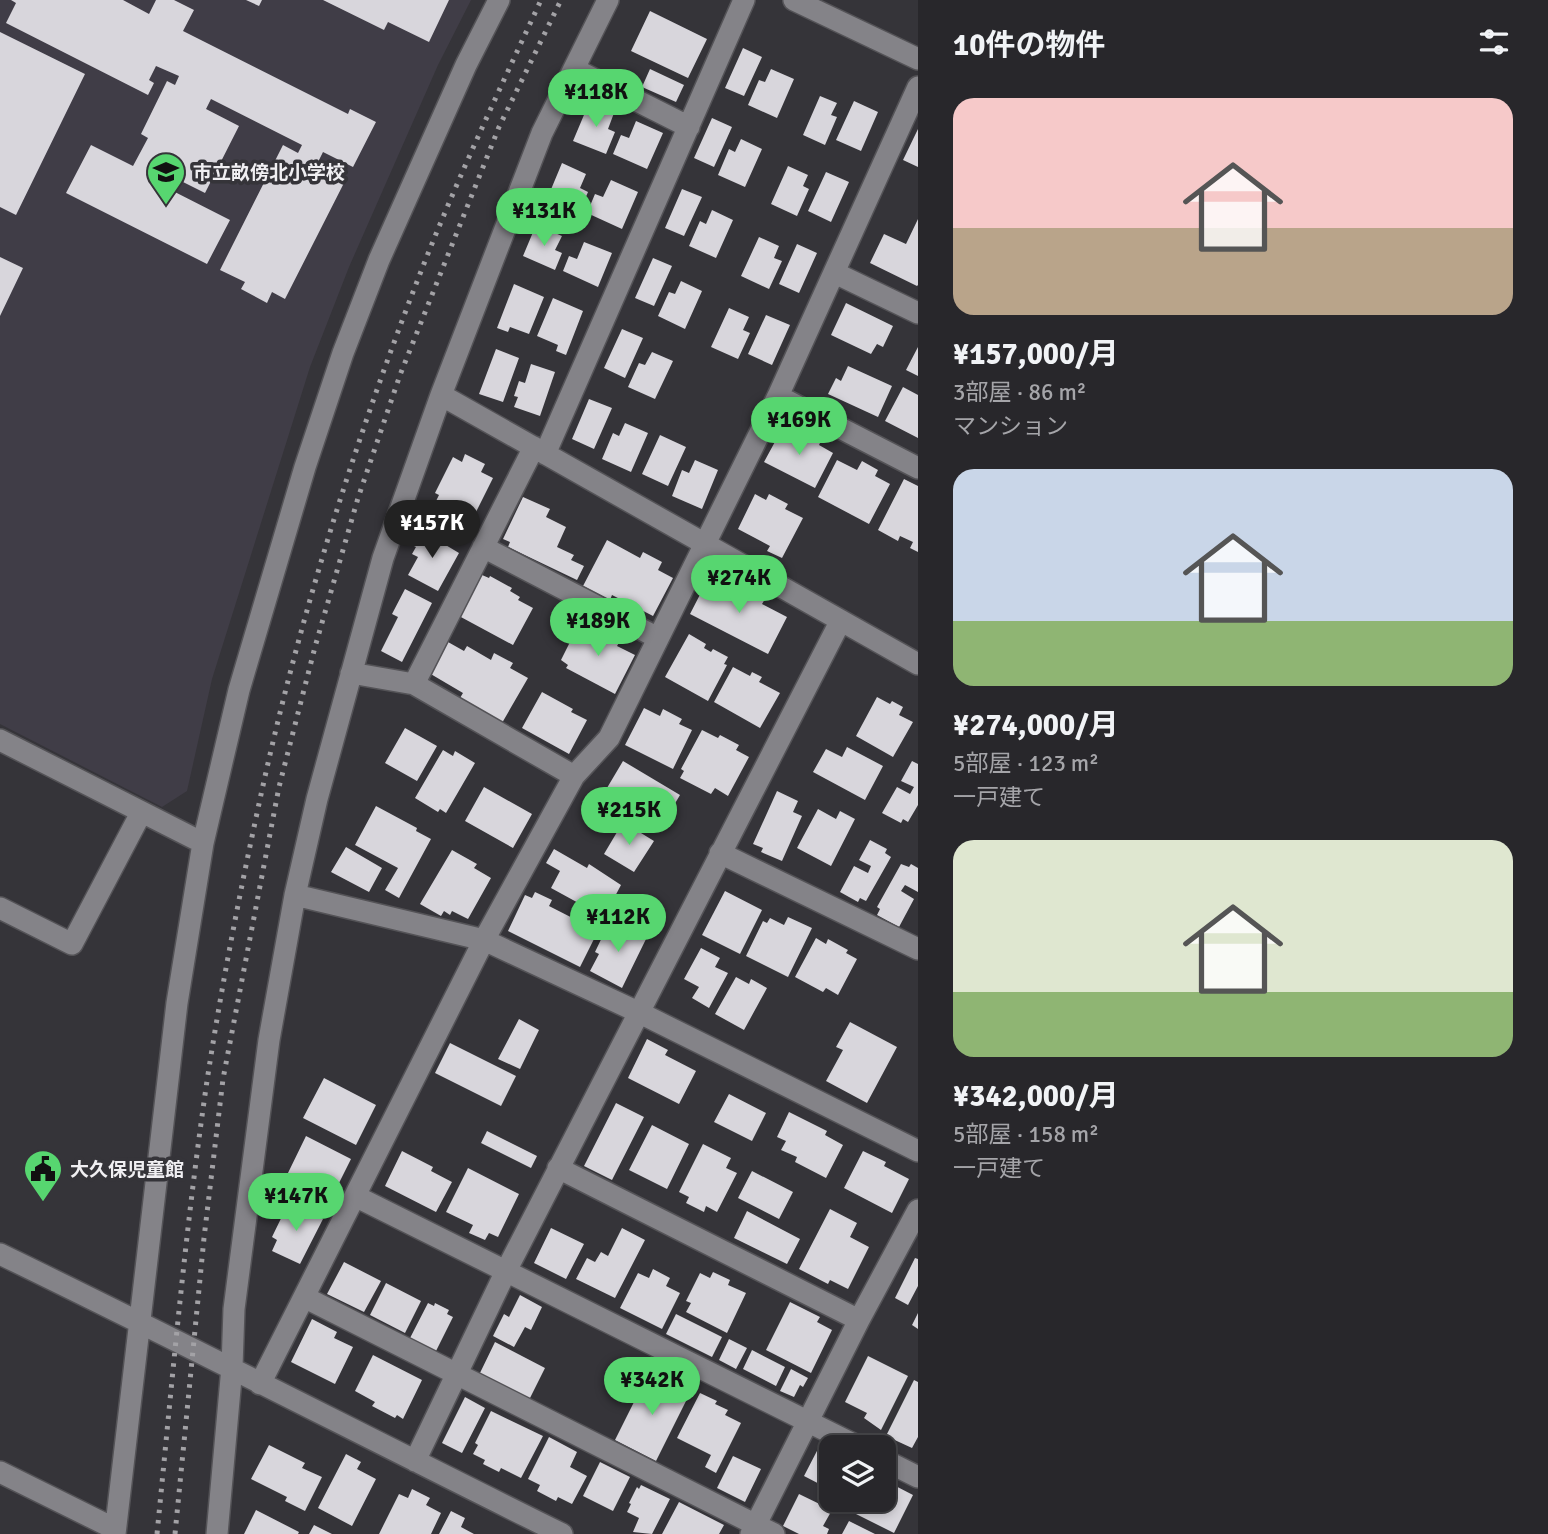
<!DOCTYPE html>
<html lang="ja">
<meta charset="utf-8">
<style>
:root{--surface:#28272b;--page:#302f33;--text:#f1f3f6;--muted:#a5a5a9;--line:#444447;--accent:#57d670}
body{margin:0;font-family:Signika,"Noto Sans JP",sans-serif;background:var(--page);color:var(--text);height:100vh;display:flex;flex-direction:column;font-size:26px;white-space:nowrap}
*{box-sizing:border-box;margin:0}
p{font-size:23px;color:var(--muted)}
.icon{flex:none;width:38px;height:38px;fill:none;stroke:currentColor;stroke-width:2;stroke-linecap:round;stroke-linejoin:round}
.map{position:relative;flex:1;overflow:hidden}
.side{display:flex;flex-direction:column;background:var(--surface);width:630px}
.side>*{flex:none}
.controls{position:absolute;left:819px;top:1435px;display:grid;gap:14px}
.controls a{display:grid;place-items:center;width:77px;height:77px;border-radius:14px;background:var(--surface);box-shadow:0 4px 10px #0003,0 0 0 2px var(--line);font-size:35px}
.price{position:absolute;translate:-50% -60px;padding:0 16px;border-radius:24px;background:var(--accent);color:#111;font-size:23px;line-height:46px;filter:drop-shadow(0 2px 4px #0008)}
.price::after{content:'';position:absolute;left:50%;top:42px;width:21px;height:16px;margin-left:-10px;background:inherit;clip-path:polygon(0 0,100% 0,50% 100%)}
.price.selected{background:#222;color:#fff}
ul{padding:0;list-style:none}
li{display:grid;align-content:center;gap:14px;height:371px;padding:0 35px}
li span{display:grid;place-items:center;height:217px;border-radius:21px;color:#555}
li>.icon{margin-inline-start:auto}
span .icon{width:126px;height:126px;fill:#fffc;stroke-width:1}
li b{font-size:30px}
h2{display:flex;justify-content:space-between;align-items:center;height:84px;padding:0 35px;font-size:30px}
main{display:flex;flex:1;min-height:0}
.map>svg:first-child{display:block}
</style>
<main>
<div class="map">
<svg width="918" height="1534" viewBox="0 0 918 1534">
<rect width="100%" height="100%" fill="#353439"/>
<!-- built -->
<path fill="#403d47" d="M0,0H471L438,65L349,267L310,367L212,679L187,791L162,807L0,724Z"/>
<!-- building -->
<path fill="#d8d6dc" d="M11,0H123L149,14L156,0H174L194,10L183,31L348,114L350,109L376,122L353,167L323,152L316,166L345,181L285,299L272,292L267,303L241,289L245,282L220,270L283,145L298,153L302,145L211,99L206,109L239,126L205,193L171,176L165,187L230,220L207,264L66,193L91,145L133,166L148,138L141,134L167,81L175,85L179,76L156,66L149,80L154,83L148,95L6,23L16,3Z
M246,0H262L259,6Z
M323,0H449L429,42L388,22L384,30Z
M650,11L707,39L688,78L631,51Z
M0,32L85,74L16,215L0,207Z
M743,48L762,57L744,96L725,88Z
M650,69L684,85L676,102L642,87Z
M771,69L794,79L777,118L748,105L759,80L765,82Z
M820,96L837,103L831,115L837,117L825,145L803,135Z
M854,101L878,112L861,151L836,140Z
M589,103L614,113L608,129L615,132L606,154L573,141Z
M712,118L732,127L714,167L694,158Z
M636,121L663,133L647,169L613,154L621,135L629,138Z
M918,129V167L903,160Z
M741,139L762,149L745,187L718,175L729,149L735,152Z
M562,163L586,174L580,188L588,192L579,213L547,199Z
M788,166L808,175L803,186L809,189L797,216L771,204Z
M826,172L849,182L831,222L808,211Z
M611,180L638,192L622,229L587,213L595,194L603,197Z
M682,189L702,197L684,236L665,228Z
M712,210L733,220L716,258L689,246L700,221L706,224Z
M918,219V285L917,286L870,263L884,234L906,244Z
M536,225L562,236L555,250L562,253L555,270L523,256Z
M759,237L779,246L774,258L782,261L769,289L741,276Z
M584,242L612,253L598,287L563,271L569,256L577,259Z
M797,244L817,253L799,293L779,284Z
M0,257L23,268L0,316Z
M653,258L672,266L654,306L635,298Z
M681,281L702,291L685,329L658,316L669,292L675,294Z
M514,284L544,297L529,334L510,327L508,332L497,328Z
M553,298L583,311L566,355L556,351L558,345L537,336Z
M846,303L893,326L883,347L877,344L871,354L831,335Z
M729,308L749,317L743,330L750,333L738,359L711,347Z
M766,315L790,325L772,365L748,354Z
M622,329L643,338L625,378L604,368Z
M918,347V376L906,370Z
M496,349L519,358L503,402L479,394Z
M652,352L673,361L655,399L628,387L639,363L645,365Z
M531,364L555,372L540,416L514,407L518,397L514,396L519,381L525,383Z
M848,366L892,386L878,417L828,394L836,378L841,381Z
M903,387L918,395V438L885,421Z
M589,399L612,408L594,449L572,439Z
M625,423L648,433L631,472L602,459L613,433L619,436Z
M783,427L802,438L805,432L821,441L819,445L833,453L815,488L764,462Z
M660,435L686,447L668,486L642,474Z
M465,454L485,464L481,472L493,478L475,514L465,509L460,518L434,505L439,495L435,493L453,457L462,462Z
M695,460L718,470L702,509L672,496L682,470L689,473Z
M837,460L857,470L862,461L878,470L875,476L890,484L869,524L818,497Z
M904,479L918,486V552L910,548L913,542L900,536L898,541L878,530Z
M755,494L766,500L769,494L788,504L785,509L803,518L782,558L767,551L770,546L738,529Z
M523,497L550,509L546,517L566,527L557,547L574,555L571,560L584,566L577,580L508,547L510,542L503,539Z
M432,530L447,538L444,544L459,553L438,591L408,575L418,557L412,554L416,547L412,545L417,535L426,540Z
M607,540L640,558L643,552L662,562L658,570L673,578L653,616L612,595L610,600L583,586Z
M482,575L489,578L490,576L512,588L510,591L520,597L518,600L533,608L513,645L459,616Z
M707,581L722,589L725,584L745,594L747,590L765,599L762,604L787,617L768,654L690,614Z
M405,589L432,603L402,662L381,651L398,617L392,614Z
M579,624L589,629L591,626L620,641L617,646L635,655L615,694L566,668L568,665L561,660Z
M689,634L706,644L704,648L711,652L713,649L728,657L724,664L727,665L708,701L665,677Z
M448,642L464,651L467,646L491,660L494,653L513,663L510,668L528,678L502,723L460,698L463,693L429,673Z
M733,667L750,676L752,672L762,677L759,682L780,693L760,728L714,702Z
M542,692L573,709L571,712L587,720L569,754L522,728Z
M877,697L890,704L892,701L903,707L899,715L913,722L893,757L856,736Z
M644,708L660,716L663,709L682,719L679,724L692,730L673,769L625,745Z
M405,728L437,746L417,781L385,763Z
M702,730L718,738L720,735L739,745L736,750L749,757L728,796L715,788L711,794L680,778L684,771L681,769Z
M847,747L883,766L865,800L813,772L826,749L842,757Z
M443,750L453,756L455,751L475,763L446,813L440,809L438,812L415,798Z
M623,761L680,795L661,827L604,793Z
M912,761L918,764V805L908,822L903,819L901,823L882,813L897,787L910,794L914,787L901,781Z
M484,787L532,814L513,848L465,821Z
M777,791L798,801L793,812L802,816L782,861L761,852L763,848L753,844Z
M376,806L417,828L416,831L431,839L399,898L385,890L398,868L355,845Z
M818,809L836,819L840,811L855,819L831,866L797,848Z
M623,822L654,841L634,872L604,854Z
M870,840L887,849L885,853L891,857L866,901L860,898L858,902L840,892L854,866L868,873L871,866L859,860Z
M346,847L382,868L369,892L331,872Z
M554,849L587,868L589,864L621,885L604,917L551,888L560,871L546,863Z
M452,850L477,864L474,868L491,878L468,919L452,911L450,915L444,911L441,916L420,904Z
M901,864L909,867L911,864L918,868V892L905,885L901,891L914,899L899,927L877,915L880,909L877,907Z
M725,891L762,910L740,954L702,935Z
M535,892L552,900L549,906L598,931L580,967L508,931L525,895L532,898Z
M625,899L659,916L651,933L617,915Z
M788,917L812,928L788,977L746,956L763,921L767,923L770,918L784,925Z
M617,923L647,937L622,988L590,971L599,954L595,952L607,927L614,930Z
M816,938L826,944L828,939L848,950L846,953L857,959L838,995L826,988L823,992L795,977Z
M701,948L720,958L715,967L728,973L709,1008L692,998L699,987L684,979Z
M736,977L749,984L751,979L767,988L744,1030L715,1014Z
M519,1019L539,1030L520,1069L498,1059Z
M850,1022L897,1047L867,1103L826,1081L843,1050L836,1047Z
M647,1039L668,1050L665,1055L696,1071L679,1104L628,1078Z
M450,1043L516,1076L501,1106L435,1073Z
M324,1078L376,1105L356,1145L303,1118Z
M729,1094L766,1113L752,1141L714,1122Z
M616,1103L644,1117L612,1180L584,1166Z
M789,1112L827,1131L825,1135L843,1145L826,1178L795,1162L797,1157L781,1150L786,1141L777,1137Z
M652,1125L689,1144L667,1189L629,1170Z
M487,1131L537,1156L531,1168L481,1143Z
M306,1136L351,1159L332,1197L287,1175Z
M703,1144L731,1158L726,1168L737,1173L717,1212L706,1206L704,1212L686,1203L689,1197L679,1192Z
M402,1151L433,1167L431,1171L452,1182L436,1212L385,1186Z
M863,1151L886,1162L884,1166L909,1179L892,1213L844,1188Z
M468,1168L519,1194L498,1237L489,1233L485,1240L469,1233L473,1225L446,1212Z
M752,1171L793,1192L779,1219L738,1198Z
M289,1202L323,1219L300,1264L272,1251L277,1240L272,1237Z
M830,1209L857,1223L850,1237L869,1247L848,1289L830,1280L828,1284L799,1269Z
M747,1211L800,1239L787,1264L734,1238Z
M551,1228L584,1244L566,1279L534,1263Z
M622,1228L645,1240L615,1298L576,1279L587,1258L595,1262L601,1252L608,1256Z
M915,1258L918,1259V1286L908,1305L895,1298Z
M344,1262L381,1281L364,1312L327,1294Z
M653,1269L670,1278L666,1286L680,1293L662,1329L620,1308L638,1273L649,1278Z
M713,1272L730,1280L728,1285L746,1293L727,1333L686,1312L691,1303L686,1301L700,1273L710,1278Z
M386,1283L421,1301L405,1333L370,1315Z
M520,1295L542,1307L531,1330L525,1327L514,1347L493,1336L504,1314L509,1317Z
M790,1302L820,1317L817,1322L832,1330L811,1373L766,1350Z
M428,1303L434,1306L435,1303L449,1310L447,1314L453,1317L435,1353L409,1340Z
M918,1313V1329L912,1325Z
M676,1314L722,1337L712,1357L666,1334Z
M312,1319L337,1332L334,1338L353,1347L335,1384L291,1362Z
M729,1339L747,1348L736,1369L719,1360Z
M495,1342L545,1368L529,1400L479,1375Z
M752,1350L785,1367L776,1386L743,1369Z
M373,1355L422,1380L403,1419L397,1415L395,1418L372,1406L375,1402L355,1391Z
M868,1356L908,1376L881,1430L864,1418L867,1413L845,1402Z
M791,1369L808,1378L803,1387L800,1385L794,1397L780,1391Z
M647,1376L660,1382L663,1376L675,1383L672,1389L688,1397L656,1461L615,1440Z
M914,1380L918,1382V1437L912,1448L886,1436Z
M700,1393L717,1401L715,1404L728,1410L725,1415L741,1423L716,1473L705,1467L711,1455L677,1438Z
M465,1397L485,1408L462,1453L442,1443Z
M491,1411L543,1436L521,1478L501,1468L499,1472L483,1464L485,1460L473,1454L478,1445L475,1443Z
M549,1437L577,1452L570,1467L587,1476L572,1504L558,1497L556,1501L537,1491L540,1485L528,1479Z
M269,1445L305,1463L302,1468L322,1477L305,1511L285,1501L287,1497L251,1479Z
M819,1447L831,1453V1490L804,1476Z
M346,1454L361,1462L357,1469L376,1479L352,1526L318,1508Z
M733,1456L761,1469L745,1502L717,1488Z
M600,1462L630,1477L613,1511L583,1496Z
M884,1480L913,1495L894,1533L850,1511L856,1500H884Z
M641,1485L670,1499L652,1534L633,1532L639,1518L627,1512L631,1504L629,1503L637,1487L639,1489Z
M412,1489L430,1498L426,1505L441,1513L431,1534H379L399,1494L408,1498Z
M799,1494L832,1510L823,1526L829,1529L827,1534H799L783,1526Z
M679,1502L724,1525L719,1534H662Z
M256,1510L299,1532L298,1534H244Z
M451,1511L465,1518L461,1527L474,1534H439Z
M849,1521L875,1534H842Z
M314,1525L332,1534H309Z"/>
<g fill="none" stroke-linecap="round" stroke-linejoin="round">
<defs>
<path id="minor" d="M794,0L918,59
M574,69L689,127
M835,273L918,313
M441,395L918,664
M778,396L918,468
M545,454L744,0
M483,547L658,638
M351,673L414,684L574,776
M414,684L534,447
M0,740L203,843
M720,853L918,949
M295,895L484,940L638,1012L918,1151
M0,908L72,944L141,813
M558,1168L859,1320
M355,1196L859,1447
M0,1254C188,1345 374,1441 562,1534
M304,1297L774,1534
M260,1384L484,940L574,776L609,738L778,396L918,87
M884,1460L918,1477
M415,1461L506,1271L840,622
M0,1472L115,1529
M115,1534L177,1003L203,843L239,690L305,467L343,353L379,260L466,65L499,0
M217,1534L232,1367L234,1309L269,1040L295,895L317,799L383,558L441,395L542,133L608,0
M751,1534L859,1320L918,1210"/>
</defs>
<!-- minor casing -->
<use href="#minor" stroke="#545357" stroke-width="24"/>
<!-- minor -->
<use href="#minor" stroke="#848388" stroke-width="21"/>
<!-- rail -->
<path stroke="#a3a2a6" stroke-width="5" stroke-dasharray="3.5 7" stroke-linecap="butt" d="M157,1534C172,1383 185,1231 207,1081C222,983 241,886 262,790C302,608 359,428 427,256C462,169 502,84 541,0
M175,1534L204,1238L223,1079L279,787L315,647L358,498L400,375L499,127L561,0"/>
</g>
<!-- icons -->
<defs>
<symbol id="school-pin" viewBox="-11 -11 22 30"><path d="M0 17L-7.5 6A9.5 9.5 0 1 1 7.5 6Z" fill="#57d670" stroke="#353439"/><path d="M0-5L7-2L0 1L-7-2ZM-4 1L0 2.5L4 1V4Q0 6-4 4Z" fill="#111"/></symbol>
<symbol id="civic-pin" viewBox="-11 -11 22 30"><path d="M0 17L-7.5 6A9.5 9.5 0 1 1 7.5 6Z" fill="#57d670" stroke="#353439"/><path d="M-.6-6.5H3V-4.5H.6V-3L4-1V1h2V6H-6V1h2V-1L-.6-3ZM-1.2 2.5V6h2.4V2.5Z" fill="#111"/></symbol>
</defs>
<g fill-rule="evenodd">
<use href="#school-pin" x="144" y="150" width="44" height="60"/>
<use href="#civic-pin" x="21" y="1147" width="44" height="60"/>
</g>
<g text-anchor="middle" stroke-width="7" stroke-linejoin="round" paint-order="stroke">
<!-- poi labels -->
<g font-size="19" font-weight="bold" fill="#f0eff2" stroke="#353439" text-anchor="start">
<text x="193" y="179">市立畝傍北小学校</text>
<text x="70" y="1176">大久保児童館</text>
</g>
</g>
</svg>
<div class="controls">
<a><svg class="icon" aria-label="layers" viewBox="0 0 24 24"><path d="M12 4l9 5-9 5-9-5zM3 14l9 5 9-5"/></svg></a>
</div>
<b class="price" style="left:596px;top:129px">¥118K</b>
<b class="price" style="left:544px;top:248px">¥131K</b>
<b class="price" style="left:799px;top:457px">¥169K</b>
<b class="price selected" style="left:432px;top:560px">¥157K</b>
<b class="price" style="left:739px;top:615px">¥274K</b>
<b class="price" style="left:598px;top:658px">¥189K</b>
<b class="price" style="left:629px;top:847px">¥215K</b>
<b class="price" style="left:618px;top:954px">¥112K</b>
<b class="price" style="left:296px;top:1233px">¥147K</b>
<b class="price" style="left:652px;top:1417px">¥342K</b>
</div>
<section class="side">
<h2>10件の物件<svg class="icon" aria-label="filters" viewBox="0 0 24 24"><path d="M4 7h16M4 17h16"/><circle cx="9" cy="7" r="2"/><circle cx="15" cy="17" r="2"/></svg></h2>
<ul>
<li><span style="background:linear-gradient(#f6c9c9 60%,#b9a48a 0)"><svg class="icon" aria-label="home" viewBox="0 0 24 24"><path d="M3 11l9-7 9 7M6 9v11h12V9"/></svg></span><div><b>¥157,000/月</b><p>3部屋 · 86 m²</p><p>マンション</p></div></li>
<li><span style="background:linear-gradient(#c9d6e8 70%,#8fb573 0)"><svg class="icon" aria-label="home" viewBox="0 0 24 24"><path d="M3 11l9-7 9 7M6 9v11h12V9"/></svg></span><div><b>¥274,000/月</b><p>5部屋 · 123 m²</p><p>一戸建て</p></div></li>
<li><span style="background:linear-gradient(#dfe7d0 70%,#8fb573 0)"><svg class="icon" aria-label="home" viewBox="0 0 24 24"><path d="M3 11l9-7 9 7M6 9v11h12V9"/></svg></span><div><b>¥342,000/月</b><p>5部屋 · 158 m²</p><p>一戸建て</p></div></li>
</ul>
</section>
</main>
